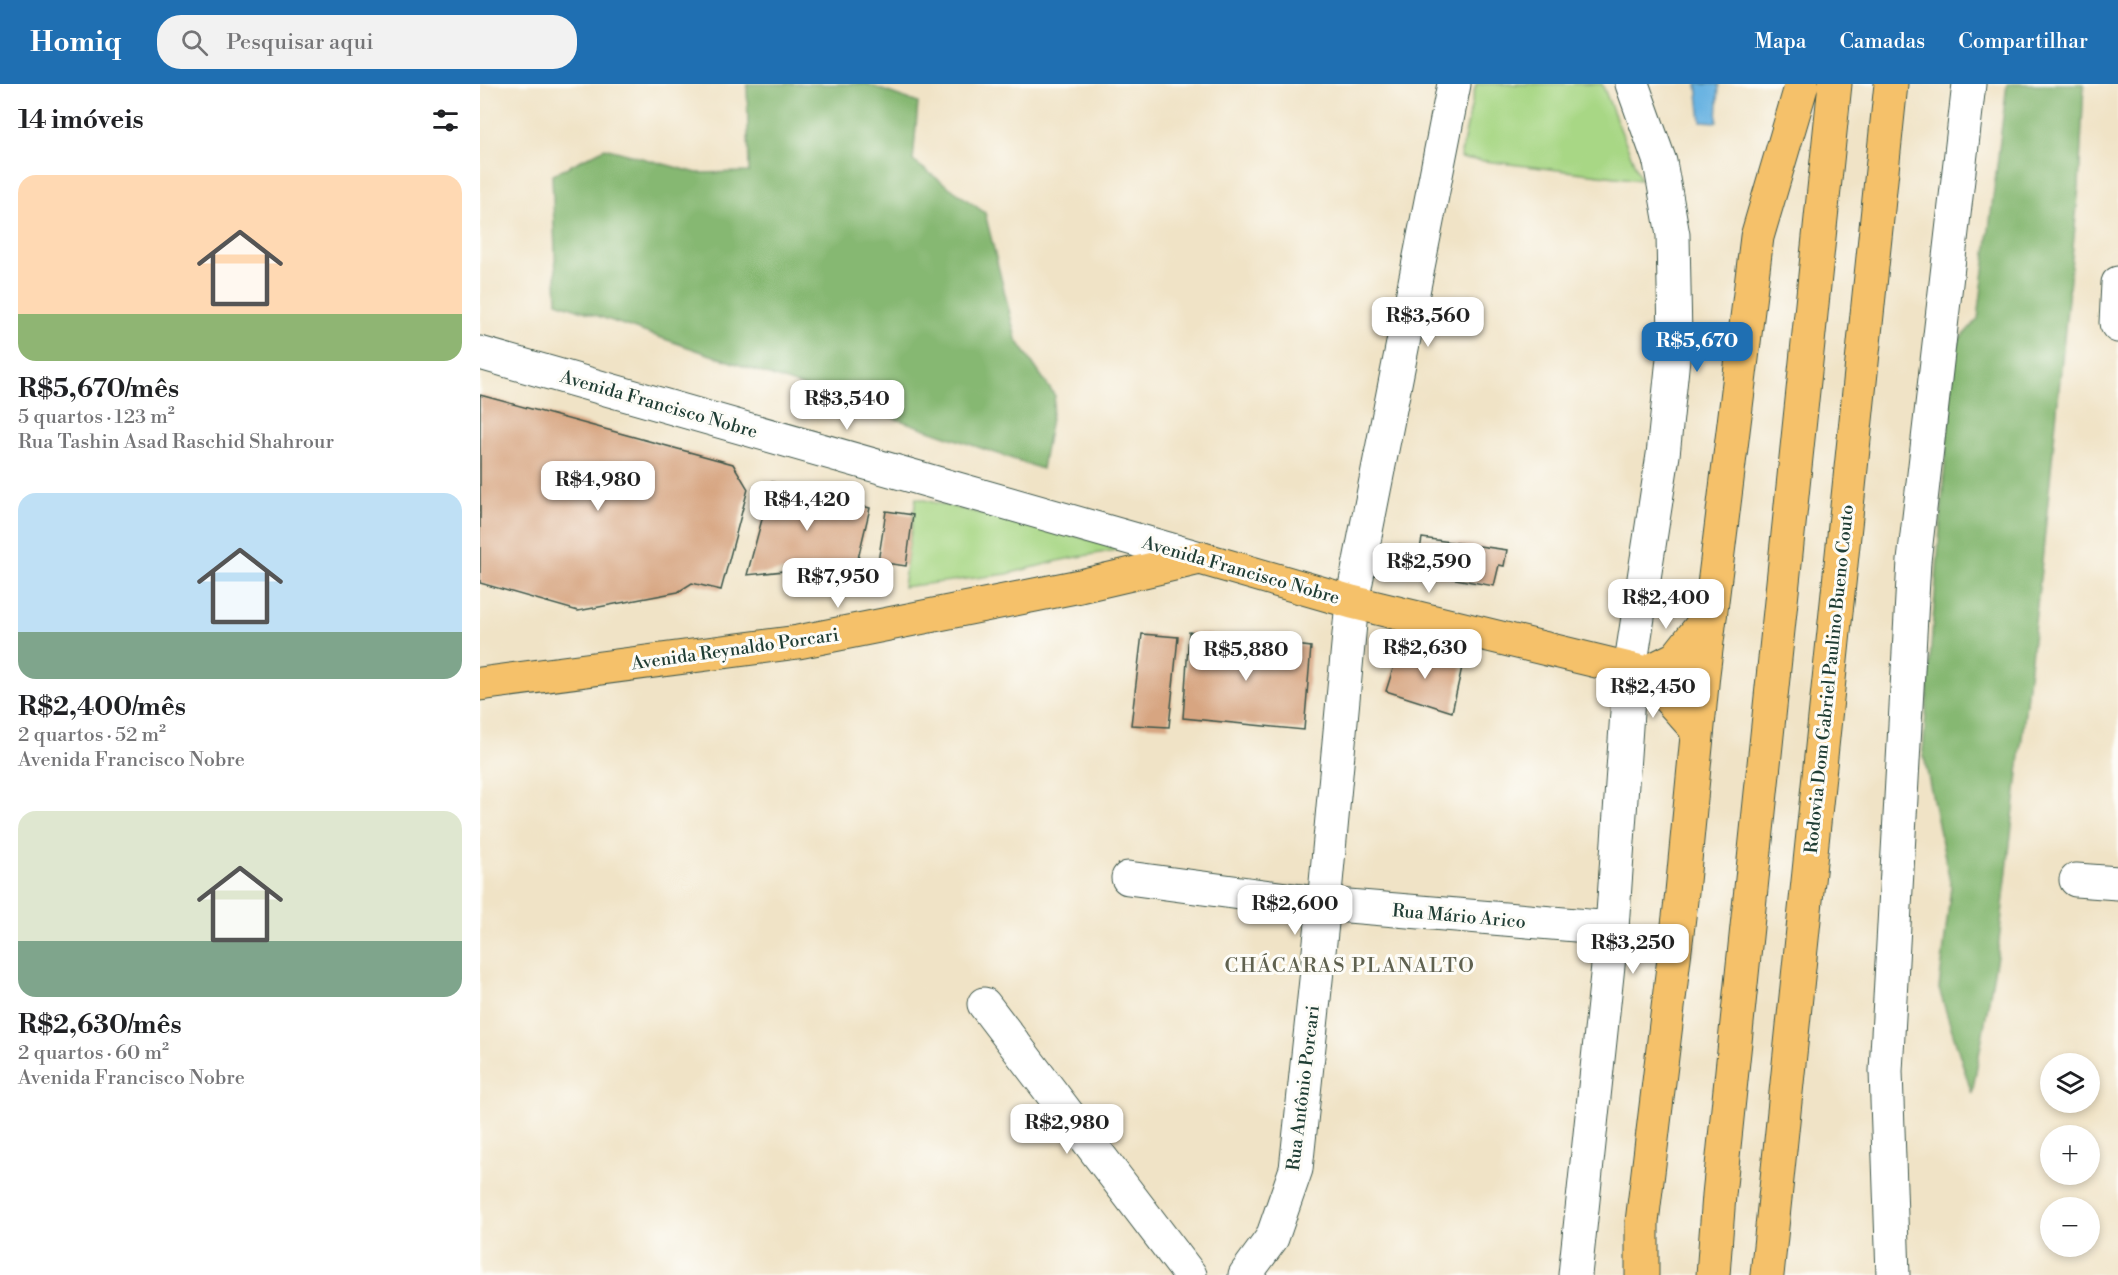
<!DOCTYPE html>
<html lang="pt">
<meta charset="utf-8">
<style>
:root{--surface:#fff;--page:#f2f2f2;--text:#202124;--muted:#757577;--accent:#1f6fb2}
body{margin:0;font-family:"Libre Bodoni",serif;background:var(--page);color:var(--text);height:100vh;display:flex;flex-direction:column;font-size:22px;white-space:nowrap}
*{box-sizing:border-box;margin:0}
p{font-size:20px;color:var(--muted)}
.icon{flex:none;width:33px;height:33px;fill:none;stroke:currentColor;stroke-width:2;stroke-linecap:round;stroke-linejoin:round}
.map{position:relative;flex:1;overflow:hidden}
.sheet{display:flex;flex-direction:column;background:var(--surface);width:480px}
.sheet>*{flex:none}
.tools{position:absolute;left:1560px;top:969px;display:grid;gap:12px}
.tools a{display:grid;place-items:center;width:60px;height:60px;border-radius:50%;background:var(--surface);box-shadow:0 3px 9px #0003;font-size:30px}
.price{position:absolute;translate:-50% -51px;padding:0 14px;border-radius:12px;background:#fff;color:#222;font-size:20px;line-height:39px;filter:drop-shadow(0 2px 3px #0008)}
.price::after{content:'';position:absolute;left:50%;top:36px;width:18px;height:14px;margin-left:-9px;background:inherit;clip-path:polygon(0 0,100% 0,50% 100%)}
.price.current{background:var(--accent);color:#fff}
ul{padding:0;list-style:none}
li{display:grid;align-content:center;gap:12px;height:318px;padding:0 18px}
li span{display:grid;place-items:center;height:186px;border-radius:18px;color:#555}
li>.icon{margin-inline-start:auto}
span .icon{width:108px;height:108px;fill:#fffc;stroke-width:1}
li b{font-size:26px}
h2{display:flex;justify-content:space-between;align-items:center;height:72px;padding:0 18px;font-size:26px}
header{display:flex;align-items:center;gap:36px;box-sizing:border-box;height:84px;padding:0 30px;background:var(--accent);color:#fff}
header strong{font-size:28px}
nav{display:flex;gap:33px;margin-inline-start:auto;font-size:21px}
.search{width:420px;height:54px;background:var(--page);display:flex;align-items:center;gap:15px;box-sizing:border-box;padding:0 21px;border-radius:24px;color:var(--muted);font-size:22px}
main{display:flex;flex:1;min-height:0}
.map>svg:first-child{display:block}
</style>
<header>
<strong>Homiq</strong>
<div class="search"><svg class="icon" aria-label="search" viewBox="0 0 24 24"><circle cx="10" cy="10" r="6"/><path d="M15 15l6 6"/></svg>Pesquisar aqui</div>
<nav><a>Mapa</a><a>Camadas</a><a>Compartilhar</a></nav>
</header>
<main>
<section class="sheet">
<h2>14 imóveis<svg class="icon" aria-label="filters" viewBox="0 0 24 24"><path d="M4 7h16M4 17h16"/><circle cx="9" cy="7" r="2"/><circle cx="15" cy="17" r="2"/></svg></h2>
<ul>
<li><span style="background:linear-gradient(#ffd9b3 75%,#8fb573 0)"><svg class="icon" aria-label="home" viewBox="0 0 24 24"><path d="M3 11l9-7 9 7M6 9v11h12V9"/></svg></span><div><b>R$5,670/mês</b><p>5 quartos · 123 m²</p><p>Rua Tashin Asad Raschid Shahrour</p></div></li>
<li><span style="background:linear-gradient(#bfe0f5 75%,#7fa58c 0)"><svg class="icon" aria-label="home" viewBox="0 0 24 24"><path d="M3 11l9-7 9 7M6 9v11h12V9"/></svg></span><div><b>R$2,400/mês</b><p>2 quartos · 52 m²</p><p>Avenida Francisco Nobre</p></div></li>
<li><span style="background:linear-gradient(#dfe7d0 70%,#7fa58c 0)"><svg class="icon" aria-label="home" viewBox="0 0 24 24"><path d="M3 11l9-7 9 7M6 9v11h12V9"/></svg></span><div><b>R$2,630/mês</b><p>2 quartos · 60 m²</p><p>Avenida Francisco Nobre</p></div></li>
</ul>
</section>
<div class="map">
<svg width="1638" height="1191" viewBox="0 0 1638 1191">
<rect width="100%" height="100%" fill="#fdfcf7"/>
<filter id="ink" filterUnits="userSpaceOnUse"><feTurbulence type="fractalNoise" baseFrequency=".0167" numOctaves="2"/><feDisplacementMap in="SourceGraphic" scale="12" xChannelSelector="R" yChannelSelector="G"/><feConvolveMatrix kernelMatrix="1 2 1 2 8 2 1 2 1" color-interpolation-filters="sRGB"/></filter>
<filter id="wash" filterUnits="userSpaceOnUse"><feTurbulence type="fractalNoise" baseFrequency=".008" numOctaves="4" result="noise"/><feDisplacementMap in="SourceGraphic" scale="24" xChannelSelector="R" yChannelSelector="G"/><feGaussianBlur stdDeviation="1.35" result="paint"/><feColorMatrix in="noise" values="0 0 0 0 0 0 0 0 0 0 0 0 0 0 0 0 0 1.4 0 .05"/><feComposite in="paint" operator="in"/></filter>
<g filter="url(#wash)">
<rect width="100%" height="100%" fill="#f0e3c6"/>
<!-- green -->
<path fill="#a8d785" stroke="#648a5c" stroke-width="1.5" d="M996,0H1122L1161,96L980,74Z
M436,414L647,464L582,476L527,490L423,503Z"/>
<!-- forest -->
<path fill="#86b872" stroke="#527a53" stroke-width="1.5" d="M267,0H387L438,19L433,77L505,129L536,255L575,312L562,385L77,218L72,91L125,64L217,89L269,88Z
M1527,0H1604L1599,102L1563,468L1518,866L1492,1010L1459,905L1471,802L1443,668L1474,261L1498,235Z"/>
<!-- water -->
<path fill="#6bb4e2" stroke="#45788b" stroke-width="1.5" d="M1217,0H1239L1237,38L1221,37Z"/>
<g id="blocks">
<!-- building -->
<path fill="#d7a581" d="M0,311L253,380L268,405L241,506L212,499L198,508L98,527L0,499Z
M292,398L390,424L377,479L267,491Z
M406,427L433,431L426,482L398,478Z
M942,454L1027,466L1024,482L1019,481L1014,502L936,488Z
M709,548L831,563L824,646L703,634Z
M662,550L698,553L689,643L651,641Z
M919,566L982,583L972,628L906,607Z"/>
</g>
</g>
<g filter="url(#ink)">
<use href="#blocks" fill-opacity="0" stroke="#3e564a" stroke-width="1.5"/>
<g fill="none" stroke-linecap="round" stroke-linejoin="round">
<defs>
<path id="minor" d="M1638,199L1636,239L1638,242
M0,269L720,474
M648,794L844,820L1132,844
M1596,796L1638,799
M504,920L710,1191
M765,1191L792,1154L816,1085L844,820L872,518L974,0
M1095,1191L1132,844L1150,585L1183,371L1195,255L1193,151L1180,78L1152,0
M1413,1191L1406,987L1434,477L1489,0"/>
<path id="major" d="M1166,589L1196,574L1230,531
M0,600L318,558L600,502L720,474L872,518L1166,589L1217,646"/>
<path id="highway" d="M1162,1191V1138L1202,808L1223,590L1277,153L1322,0
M1233,1191L1239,1111L1355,0
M1287,1191L1411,0"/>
</defs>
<!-- minor casing -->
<use href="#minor" stroke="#3e564a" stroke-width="35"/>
<!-- major casing -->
<use href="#major" stroke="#3e564a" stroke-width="35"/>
<!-- highway casing -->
<use href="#highway" stroke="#3e564a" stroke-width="35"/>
<!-- minor -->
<use href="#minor" stroke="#fff" stroke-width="33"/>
<!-- major -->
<use href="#major" stroke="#f5c16b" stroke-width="33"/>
<!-- highway -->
<use href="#highway" stroke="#f5c16b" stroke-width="33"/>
</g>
</g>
<g text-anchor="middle" stroke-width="6" stroke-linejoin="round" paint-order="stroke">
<!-- street labels -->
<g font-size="18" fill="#1f3d34" stroke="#fdfcf7">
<text transform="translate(179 320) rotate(16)" y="6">Avenida Francisco Nobre</text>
<text transform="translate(761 486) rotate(16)" y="6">Avenida Francisco Nobre</text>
<text transform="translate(255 565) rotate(-8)" y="6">Avenida Reynaldo Porcari</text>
<text transform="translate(1349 595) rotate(-84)" y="6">Rodovia Dom Gabriel Paulino Bueno Couto</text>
<text transform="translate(979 832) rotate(5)" y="6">Rua Mário Arico</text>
<text transform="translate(823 1004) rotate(-83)" y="6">Rua Antônio Porcari</text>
</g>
<!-- neighbourhood labels -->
<g font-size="20" letter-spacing="1.5" fill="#5f614f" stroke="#fdfcf7">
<text x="870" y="888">CHÁCARAS PLANALTO</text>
</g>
</g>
</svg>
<div class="tools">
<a><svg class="icon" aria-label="layers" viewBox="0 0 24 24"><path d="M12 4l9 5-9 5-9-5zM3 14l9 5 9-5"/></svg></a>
<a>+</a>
<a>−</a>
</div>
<b class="price" style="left:948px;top:264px">R$3,560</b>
<b class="price current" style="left:1217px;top:289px">R$5,670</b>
<b class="price" style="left:367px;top:347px">R$3,540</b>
<b class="price" style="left:118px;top:428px">R$4,980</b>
<b class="price" style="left:327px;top:448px">R$4,420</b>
<b class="price" style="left:949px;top:510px">R$2,590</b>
<b class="price" style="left:358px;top:525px">R$7,950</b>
<b class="price" style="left:1186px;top:546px">R$2,400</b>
<b class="price" style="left:945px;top:596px">R$2,630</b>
<b class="price" style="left:766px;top:598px">R$5,880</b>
<b class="price" style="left:1173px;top:635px">R$2,450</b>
<b class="price" style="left:815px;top:852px">R$2,600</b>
<b class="price" style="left:1153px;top:891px">R$3,250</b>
<b class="price" style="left:587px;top:1071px">R$2,980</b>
</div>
</main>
